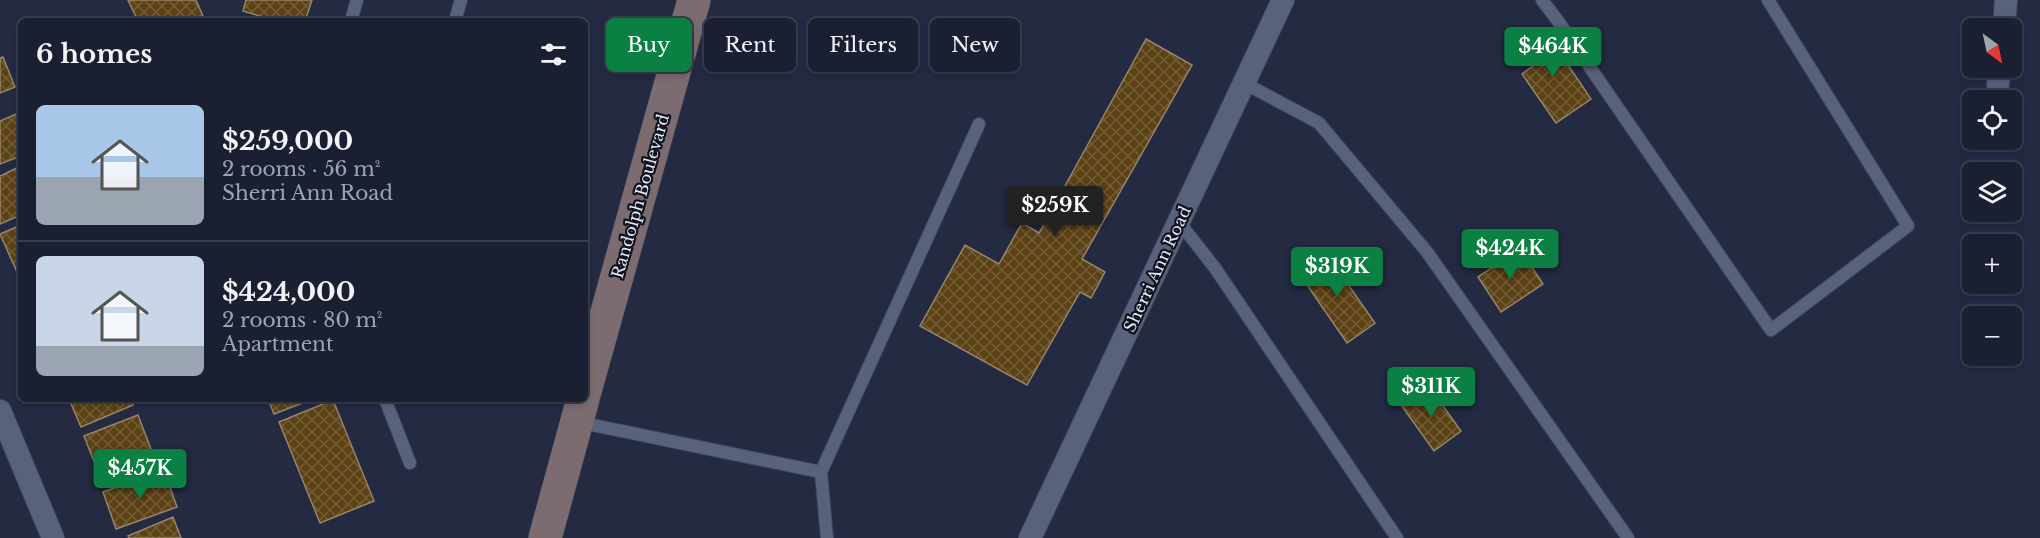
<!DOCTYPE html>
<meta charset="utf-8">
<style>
:root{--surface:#1a2032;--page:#272d3e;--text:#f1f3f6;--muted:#9fa3ac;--line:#383e4d;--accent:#0b8043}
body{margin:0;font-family:"Libre Baskerville",serif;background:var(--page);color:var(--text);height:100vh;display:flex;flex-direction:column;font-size:22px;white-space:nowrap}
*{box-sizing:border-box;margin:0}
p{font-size:20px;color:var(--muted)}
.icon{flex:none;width:33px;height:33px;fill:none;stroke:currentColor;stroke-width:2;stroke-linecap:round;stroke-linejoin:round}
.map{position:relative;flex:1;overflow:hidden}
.sheet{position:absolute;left:18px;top:18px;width:570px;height:384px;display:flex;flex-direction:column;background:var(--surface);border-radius:9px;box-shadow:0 3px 9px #0003,0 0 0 2px var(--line)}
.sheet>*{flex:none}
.guide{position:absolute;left:606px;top:18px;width:570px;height:54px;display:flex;gap:12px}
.needle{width:39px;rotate:147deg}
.fabs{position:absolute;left:1962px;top:18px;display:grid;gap:12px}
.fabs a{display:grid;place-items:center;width:60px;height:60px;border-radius:9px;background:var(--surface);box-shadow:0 3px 9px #0003,0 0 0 2px var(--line);font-size:30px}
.price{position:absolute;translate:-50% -51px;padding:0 14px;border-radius:6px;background:var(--accent);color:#fff;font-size:20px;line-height:39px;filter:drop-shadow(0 2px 3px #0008)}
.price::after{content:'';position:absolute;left:50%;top:36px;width:18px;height:14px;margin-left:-9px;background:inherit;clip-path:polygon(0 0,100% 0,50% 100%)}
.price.selected{background:#222;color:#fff}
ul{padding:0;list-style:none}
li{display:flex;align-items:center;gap:18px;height:150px;padding:0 18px}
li+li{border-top:2px solid var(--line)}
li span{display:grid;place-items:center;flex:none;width:168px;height:120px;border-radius:9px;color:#555}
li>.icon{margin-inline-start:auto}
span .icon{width:72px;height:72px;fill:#fffc;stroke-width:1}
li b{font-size:26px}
h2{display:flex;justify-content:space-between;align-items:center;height:72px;padding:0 18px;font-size:26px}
.tag{padding:0 21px;border-radius:9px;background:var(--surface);box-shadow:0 3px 9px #0003,0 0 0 2px var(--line);font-size:21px;line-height:54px}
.tag.selected{background:var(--accent);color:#fff}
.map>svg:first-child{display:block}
</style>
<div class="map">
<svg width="2040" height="538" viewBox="0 0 2040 538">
<defs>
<pattern id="building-cross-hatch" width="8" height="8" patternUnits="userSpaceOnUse" patternTransform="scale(1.5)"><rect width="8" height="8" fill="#5c4114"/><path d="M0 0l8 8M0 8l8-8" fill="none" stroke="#735d37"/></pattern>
</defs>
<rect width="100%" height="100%" fill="#232a42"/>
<!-- building -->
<path fill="url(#building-cross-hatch)" stroke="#97856a" stroke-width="1.5" d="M128,0H196L205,21H138Z
M246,0H312L305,21H276L243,11Z
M1545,31L1591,99L1556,123L1522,74L1533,66L1520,48Z
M1146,39L1192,65L1082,259L1105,272L1091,298L1080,292L1027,385L920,326L965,245L999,264L1022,223L1039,233Z
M3,57L15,87L0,93V58Z
M21,112V156L0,164V121Z
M21,166V215L0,224V176Z
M21,225V271L17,272L0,234Z
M1520,249L1543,284L1501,312L1478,277Z
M1326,253L1375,323L1347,343L1298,272Z
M1428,385L1461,431L1434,451L1401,405Z
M69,399H131L133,405L81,427Z
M268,399H313L274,414Z
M333,400L374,501L320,523L279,422Z
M138,415L154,457L100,477L84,436Z
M164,470L177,507L116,529L103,492Z
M173,517L181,538H129L128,536Z"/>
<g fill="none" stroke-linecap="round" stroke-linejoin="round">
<defs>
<path id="service" d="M1542,0L1558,21L1771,330L1908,226L1768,0
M351,21L357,0
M455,21L461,0
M1244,83L1319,123L1427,252L1628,538
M1179,222L1215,268L1397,538
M385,399L410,463
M578,422L821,472L979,124
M821,472L827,538"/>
<path id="minor" d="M2004,28L2006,0
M1998,84L2000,68
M0,411L53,538
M1030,538L1283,0"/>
<path id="secondary" d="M585,391L694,0
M545,538L583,399"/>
</defs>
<!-- service casing -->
<use href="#service" stroke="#40465b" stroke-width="14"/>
<!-- minor casing -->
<use href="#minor" stroke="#40465b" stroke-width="24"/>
<!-- secondary casing -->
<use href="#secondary" stroke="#40465b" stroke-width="34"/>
<!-- service -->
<use href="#service" stroke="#59627d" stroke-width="12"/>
<!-- minor -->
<use href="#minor" stroke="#59627d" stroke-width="22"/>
<!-- secondary -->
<use href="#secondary" stroke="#7c6c70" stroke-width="33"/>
</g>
<g text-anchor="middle" stroke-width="4.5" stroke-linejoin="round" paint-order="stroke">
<!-- street labels -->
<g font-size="16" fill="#e6ebfb" stroke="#10131e">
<text transform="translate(640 196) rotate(-74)" y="6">Randolph Boulevard</text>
<text transform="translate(1157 269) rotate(-65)" y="6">Sherri Ann Road</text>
</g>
</g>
</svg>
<div class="fabs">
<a><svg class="needle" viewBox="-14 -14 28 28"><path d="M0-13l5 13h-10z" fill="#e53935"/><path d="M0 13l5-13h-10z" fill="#9fa3ac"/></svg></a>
<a><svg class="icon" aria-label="locate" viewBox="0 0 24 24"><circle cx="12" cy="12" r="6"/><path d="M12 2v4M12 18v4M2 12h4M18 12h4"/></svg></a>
<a><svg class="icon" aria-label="layers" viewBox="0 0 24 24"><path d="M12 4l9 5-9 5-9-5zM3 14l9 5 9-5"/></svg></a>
<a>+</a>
<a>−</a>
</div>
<b class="price" style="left:1553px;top:78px">$464K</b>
<b class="price selected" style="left:1055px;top:237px">$259K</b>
<b class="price" style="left:1510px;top:280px">$424K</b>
<b class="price" style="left:1337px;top:298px">$319K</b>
<b class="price" style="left:1431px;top:418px">$311K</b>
<b class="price" style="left:140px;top:500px">$457K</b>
<div class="guide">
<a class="tag selected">Buy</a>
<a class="tag">Rent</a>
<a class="tag">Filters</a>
<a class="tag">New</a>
</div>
<section class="sheet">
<h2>6 homes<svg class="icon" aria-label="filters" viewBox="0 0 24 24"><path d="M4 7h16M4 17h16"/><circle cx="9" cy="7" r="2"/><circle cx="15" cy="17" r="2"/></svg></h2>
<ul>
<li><span style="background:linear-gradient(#a9c7e8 60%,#9aa5b1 0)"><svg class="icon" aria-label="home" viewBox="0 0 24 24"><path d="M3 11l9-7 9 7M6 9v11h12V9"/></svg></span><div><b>$259,000</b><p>2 rooms · 56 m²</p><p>Sherri Ann Road</p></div></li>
<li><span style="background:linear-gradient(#c9d6e8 75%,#9aa5b1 0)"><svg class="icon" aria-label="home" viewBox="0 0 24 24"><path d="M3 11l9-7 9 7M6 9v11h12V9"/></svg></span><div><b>$424,000</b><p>2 rooms · 80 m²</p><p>Apartment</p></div></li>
</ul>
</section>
</div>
